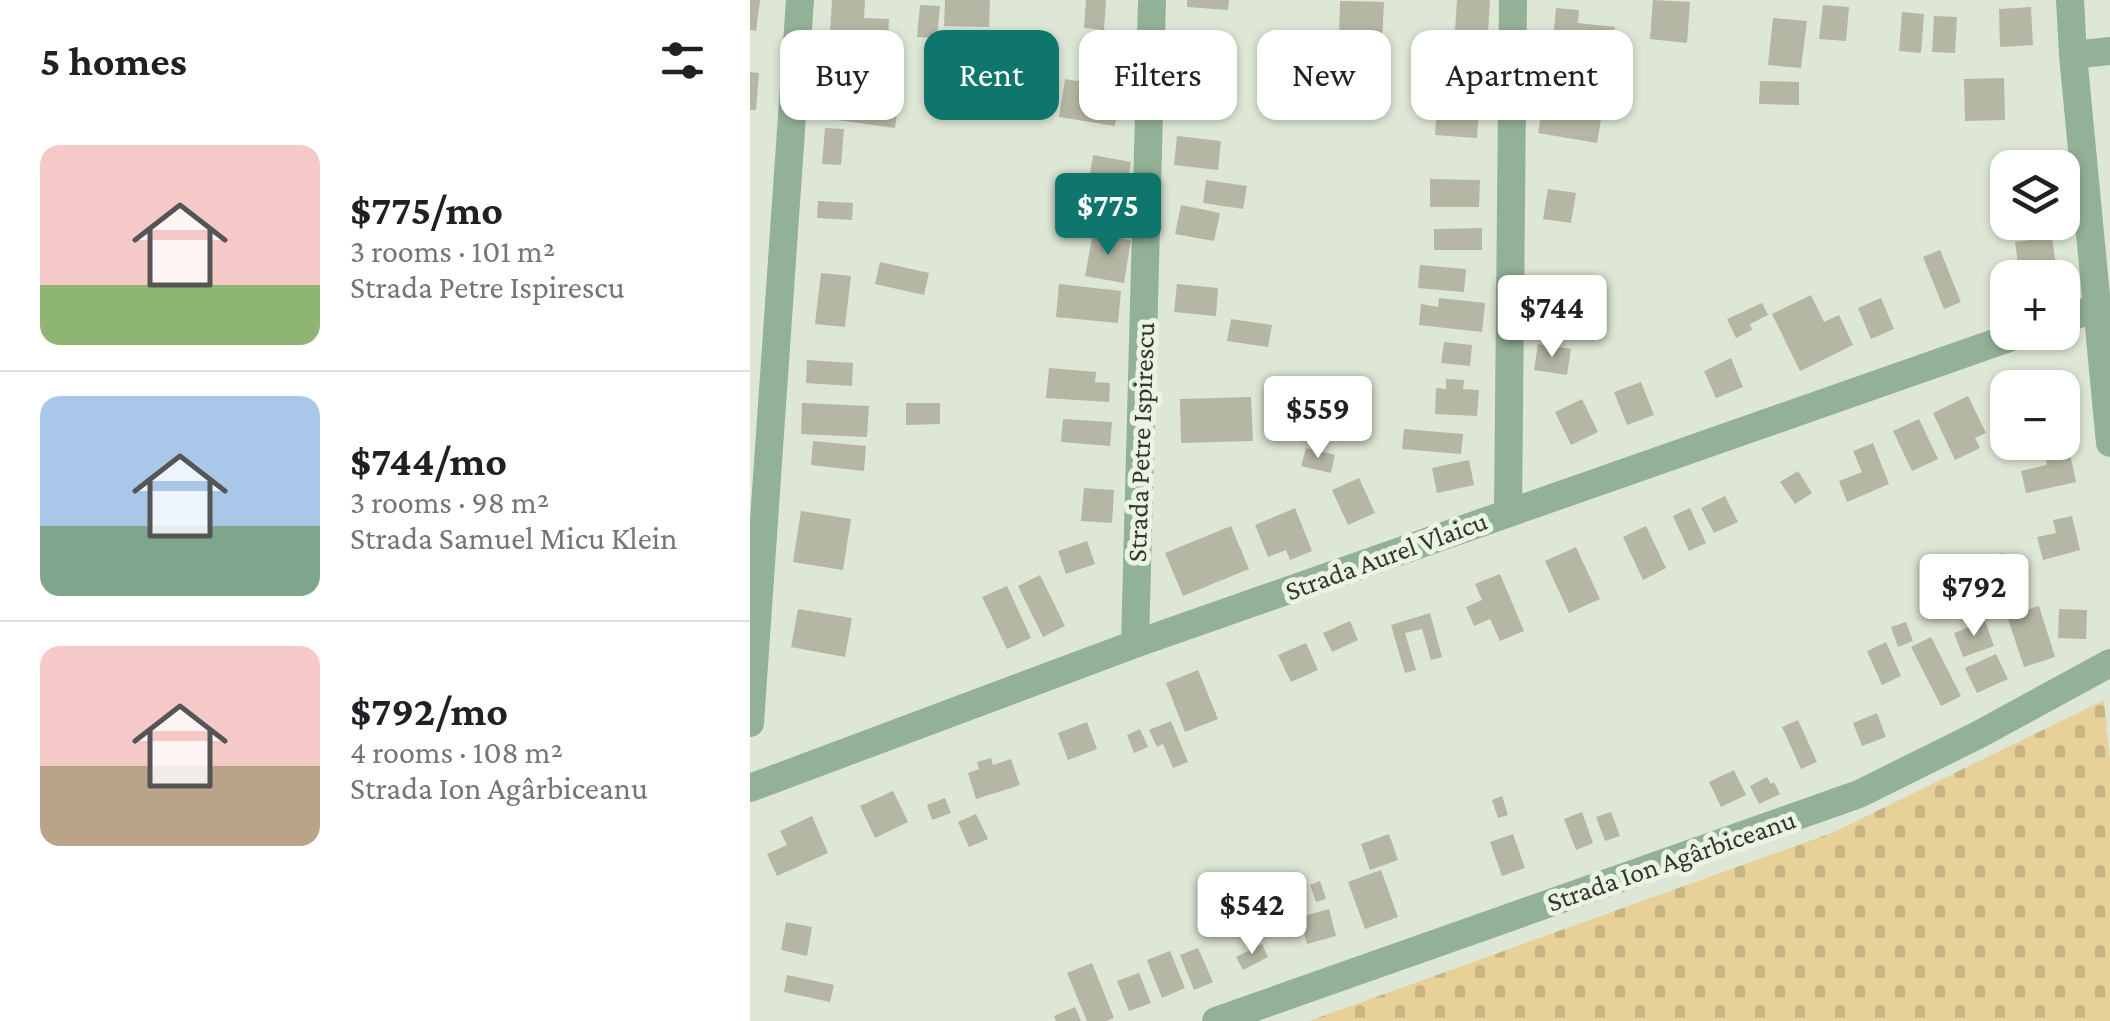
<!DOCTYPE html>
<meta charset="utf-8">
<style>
:root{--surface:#fff;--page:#f6f6f6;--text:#202124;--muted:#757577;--line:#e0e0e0;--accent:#0f766e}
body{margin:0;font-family:"Crimson Pro",serif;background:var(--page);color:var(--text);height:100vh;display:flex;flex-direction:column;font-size:38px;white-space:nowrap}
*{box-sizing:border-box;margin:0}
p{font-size:32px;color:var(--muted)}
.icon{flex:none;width:55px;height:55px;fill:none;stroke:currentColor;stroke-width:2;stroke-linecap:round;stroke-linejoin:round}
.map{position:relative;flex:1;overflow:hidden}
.drawer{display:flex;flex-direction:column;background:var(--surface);width:750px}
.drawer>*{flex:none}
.banner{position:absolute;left:30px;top:30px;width:950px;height:90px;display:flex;gap:20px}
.fabs{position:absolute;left:1240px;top:150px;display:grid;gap:20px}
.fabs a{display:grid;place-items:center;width:90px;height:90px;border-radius:20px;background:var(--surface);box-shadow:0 2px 8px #0004;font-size:50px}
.price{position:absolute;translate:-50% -85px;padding:0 22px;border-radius:10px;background:#fff;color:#222;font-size:32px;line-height:65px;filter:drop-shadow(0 2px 5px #0008)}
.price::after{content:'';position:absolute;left:50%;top:60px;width:30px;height:22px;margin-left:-15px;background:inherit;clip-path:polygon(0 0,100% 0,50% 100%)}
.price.current{background:var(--accent);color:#fff}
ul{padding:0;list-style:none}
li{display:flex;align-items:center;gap:30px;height:250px;padding:0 40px}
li+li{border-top:2px solid var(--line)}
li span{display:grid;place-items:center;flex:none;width:280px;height:200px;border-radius:20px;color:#555}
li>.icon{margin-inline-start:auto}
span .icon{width:120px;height:120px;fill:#fffc;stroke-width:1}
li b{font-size:42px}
h2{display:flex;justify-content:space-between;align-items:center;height:120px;padding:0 40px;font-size:42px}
.tag{padding:0 35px;border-radius:20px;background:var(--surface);box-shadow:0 2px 8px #0004;font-size:35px;line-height:90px}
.tag.current{background:var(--accent);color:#fff}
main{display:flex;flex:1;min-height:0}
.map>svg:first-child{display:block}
</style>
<main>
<section class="drawer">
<h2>5 homes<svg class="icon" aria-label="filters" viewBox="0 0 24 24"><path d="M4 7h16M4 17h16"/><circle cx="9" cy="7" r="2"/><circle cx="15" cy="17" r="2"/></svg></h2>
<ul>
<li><span style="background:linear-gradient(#f6c9c9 70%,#8fb573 0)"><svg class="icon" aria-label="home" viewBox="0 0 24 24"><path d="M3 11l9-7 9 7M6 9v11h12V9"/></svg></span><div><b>$775/mo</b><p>3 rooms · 101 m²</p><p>Strada Petre Ispirescu</p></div></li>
<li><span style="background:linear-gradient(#a9c7e8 65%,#7fa58c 0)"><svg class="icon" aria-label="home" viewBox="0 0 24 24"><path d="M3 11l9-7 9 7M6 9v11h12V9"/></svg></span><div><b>$744/mo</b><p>3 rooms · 98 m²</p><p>Strada Samuel Micu Klein</p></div></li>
<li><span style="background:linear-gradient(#f6c9c9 60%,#b9a48a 0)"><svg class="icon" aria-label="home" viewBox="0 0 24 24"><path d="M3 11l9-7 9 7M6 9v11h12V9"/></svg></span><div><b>$792/mo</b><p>4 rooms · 108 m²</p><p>Strada Ion Agârbiceanu</p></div></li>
</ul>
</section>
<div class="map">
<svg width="1360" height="1021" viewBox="0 0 1360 1021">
<defs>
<pattern id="cemetery-stones" width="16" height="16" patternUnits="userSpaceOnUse" patternTransform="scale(2.5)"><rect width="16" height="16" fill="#e7d198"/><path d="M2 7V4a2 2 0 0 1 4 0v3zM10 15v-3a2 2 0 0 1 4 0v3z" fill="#c7b483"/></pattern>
</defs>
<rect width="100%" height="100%" fill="#dee7d5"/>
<!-- cemetery -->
<path fill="url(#cemetery-stones)" d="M1354,700L1360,763V1021H559L1084,832Z"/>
<!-- building -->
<path fill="#b5b6a3" d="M0,0H10L6,31L0,30Z
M82,0H115L114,18L139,19L138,37L80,33Z
M195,0H240L239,27L194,26Z
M336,0H356L354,30L334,28Z
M437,0H479L478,10L437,7Z
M707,0H740L738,33L705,31Z
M903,0L940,2L937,43L900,39Z
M590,1L634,2L632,43L589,42Z
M170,5L190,6L187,38L167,37Z
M1073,5L1099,7L1096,41L1069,39Z
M1281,7L1283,45L1250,47L1249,9Z
M806,8L829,10L828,23L865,27L861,56L802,50Z
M1152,12L1174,14L1171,53L1149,51Z
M1184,16L1207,17L1205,53L1182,52Z
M1023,18L1057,21L1051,68L1018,65Z
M0,72L9,73L6,110H0Z
M1254,78L1255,120L1215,121L1214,79Z
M315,79L371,88L365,126L309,117Z
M1010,81L1049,82V105L1009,104Z
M436,84L473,91L468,118L431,111Z
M76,89L149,99L145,128L72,118Z
M688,90L730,93L727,138L685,135Z
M817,99L845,104L843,118L851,119L847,143L788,133L792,110L814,113Z
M75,128L94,129L91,165L72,164Z
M427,136L471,141L468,170L424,165Z
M343,155L381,162L373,205L307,194L310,175L339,180Z
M1303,160V168H1258V204L1254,205L1252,163Z
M680,179L730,180L729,207H680Z
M456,180L497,186L493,209L453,203Z
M798,189L826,193L821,223L793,219Z
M68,201L103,203L102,220L67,218Z
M431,205L470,213L464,241L425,234Z
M732,228V250H684V229Z
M343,233L381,240L374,283L335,276Z
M1302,237L1307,274L1270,278L1265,242Z
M1190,250L1211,302L1194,309L1173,257Z
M130,262L179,273L174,295L125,284Z
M670,265L716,269L714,292L668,288Z
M71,273L101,276L95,327L65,324Z
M309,284L371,291L368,323L306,317Z
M427,284L468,288L466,316L424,312Z
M1061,295L1074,322L1089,315L1103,345L1050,371L1022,314Z
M689,298L735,303L732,332L669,325L671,304L688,307Z
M1131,298L1144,329L1121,339L1108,308Z
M1012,303L1018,315L1000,324L1002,330L986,338L977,319Z
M796,307L848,315L844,340L792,332Z
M481,319L522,325L518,347L477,341Z
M694,342L722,345L720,366L691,363Z
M788,344L821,349L817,375L784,370Z
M981,358L993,387L966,398L954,371Z
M57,360L103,363L102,386L56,383Z
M299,368L346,372L345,382L360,383L359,402L296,398Z
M1317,375L1320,413L1312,414V388H1287L1286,377Z
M696,379L714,380L713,389L729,390L727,416L685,414L686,388L696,389Z
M891,382L904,415L877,425L864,392Z
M1218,396L1236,433L1225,438L1230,448L1205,460L1183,413Z
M501,397L503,441L431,443L430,399Z
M832,399L848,432L821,445L805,412Z
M52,403L119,406L117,437L51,434Z
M156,403H190V424L156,425Z
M313,419L362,422L360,446L311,442Z
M1169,419L1188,459L1162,471L1143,431Z
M654,429L713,434L711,454L652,449Z
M63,441L116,446L114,471L61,465Z
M1123,443L1139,484L1097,502L1089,481L1112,472L1103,451Z
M1318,444L1326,482L1276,493L1271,471L1297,465L1293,449Z
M556,448L585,455L581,473L551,466Z
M719,460L724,485L687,493L682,468Z
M1048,471L1062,493L1045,504L1030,482Z
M609,478L625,513L598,525L582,490Z
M334,488L364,490L362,523L331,521Z
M975,496L988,522L964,533L951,508Z
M545,508L562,551L540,560L536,550L518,557L505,525Z
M940,508L956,543L939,551L923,516Z
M51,511L101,519L93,570L43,562Z
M1322,516L1330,550L1293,560L1287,537L1306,533L1303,520Z
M481,526L499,569L433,596L415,553Z
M896,526L916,568L893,580L873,537Z
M337,541L345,564L316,574L308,551Z
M826,547L850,599L819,613L795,561Z
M1253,553L1256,571L1227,577L1223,559Z
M750,574L774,631L750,641L740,619L724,626L716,607L732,600L725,584Z
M290,575L315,626L293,637L268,586Z
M257,586L281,638L257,649L232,597Z
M1289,606L1305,657L1274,667L1257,616Z
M48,609L102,618L95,657L41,647Z
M1309,609L1337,610L1336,639L1308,638Z
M680,613L692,657L681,660L672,629L655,633L666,670L655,673L641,625Z
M600,621L608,640L582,652L573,633Z
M1235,621L1244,646L1213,657L1204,633Z
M1156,622L1163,641L1148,647L1141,627Z
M1181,637L1211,696L1191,706L1161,647Z
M1136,642L1151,676L1132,685L1117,651Z
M556,643L568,670L541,682L528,655Z
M1246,654L1258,679L1227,693L1215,668Z
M448,670L468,719L435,732L416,683Z
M1127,713L1136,737L1112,746L1103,723Z
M1048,720L1067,762L1051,769L1032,727Z
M421,721L438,762L423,768L413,744L407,747L399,730Z
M337,722L347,749L318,760L308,733Z
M390,729L398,747L384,753L377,735Z
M241,758L243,765L261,759L270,785L226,799L218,773L229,769L227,762Z
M984,770L996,795L971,807L959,782Z
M1017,777L1021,784L1024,782L1030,794L1009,804L1000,786Z
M143,791L158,822L125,838L110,806Z
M752,796L758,815L748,818L742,800Z
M195,798L201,813L182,820L177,805Z
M832,812L843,843L826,850L814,819Z
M861,812L870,836L855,841L846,817Z
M226,814L238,839L219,847L208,822Z
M62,816L78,853L27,876L17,854L37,845L30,831Z
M639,834L648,860L620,870L611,844Z
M763,834L775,868L752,876L740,842Z
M631,870L648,917L615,929L598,882Z
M570,881L576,899L566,902L560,885Z
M579,909L586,936L557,944L550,917Z
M36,922L62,927L57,956L31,950Z
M512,944L518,957L493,970L486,957Z
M448,948L463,982L444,990L430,955Z
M420,951L435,988L412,998L397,960Z
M342,963L364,1018L356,1021H337L317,973Z
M389,973L401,1003L379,1011L367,981Z
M37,975L84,985L80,1002L34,992Z
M325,1007L331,1021H306L304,1016Z"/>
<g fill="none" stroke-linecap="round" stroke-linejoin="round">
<!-- minor -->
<path stroke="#93b196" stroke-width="28" d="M1320,0L1323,55L1360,443
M1323,55L1360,51
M1312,320L1349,307
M758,512L763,0
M385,644L402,0
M0,723L50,0
M0,788L385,644L1276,332
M466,1021L1109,794L1228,735L1360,663"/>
</g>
<g text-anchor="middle" stroke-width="10" stroke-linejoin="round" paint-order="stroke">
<!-- street labels -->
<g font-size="28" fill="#333730" stroke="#ebf4e2">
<text transform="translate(390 442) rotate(-88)" y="10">Strada Petre Ispirescu</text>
<text transform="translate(636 555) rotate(-20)" y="10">Strada Aurel Vlaicu</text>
<text transform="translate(921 860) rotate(-19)" y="10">Strada Ion Agârbiceanu</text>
</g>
</g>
</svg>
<div class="fabs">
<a><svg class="icon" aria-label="layers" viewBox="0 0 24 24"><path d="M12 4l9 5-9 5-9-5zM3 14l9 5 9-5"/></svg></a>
<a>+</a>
<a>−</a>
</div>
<b class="price current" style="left:358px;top:258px">$775</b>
<b class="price" style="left:802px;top:360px">$744</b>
<b class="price" style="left:568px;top:461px">$559</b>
<b class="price" style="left:1224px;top:639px">$792</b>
<b class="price" style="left:502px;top:957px">$542</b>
<div class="banner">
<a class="tag">Buy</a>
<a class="tag current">Rent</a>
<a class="tag">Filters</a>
<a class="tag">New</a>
<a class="tag">Apartment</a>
</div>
</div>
</main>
